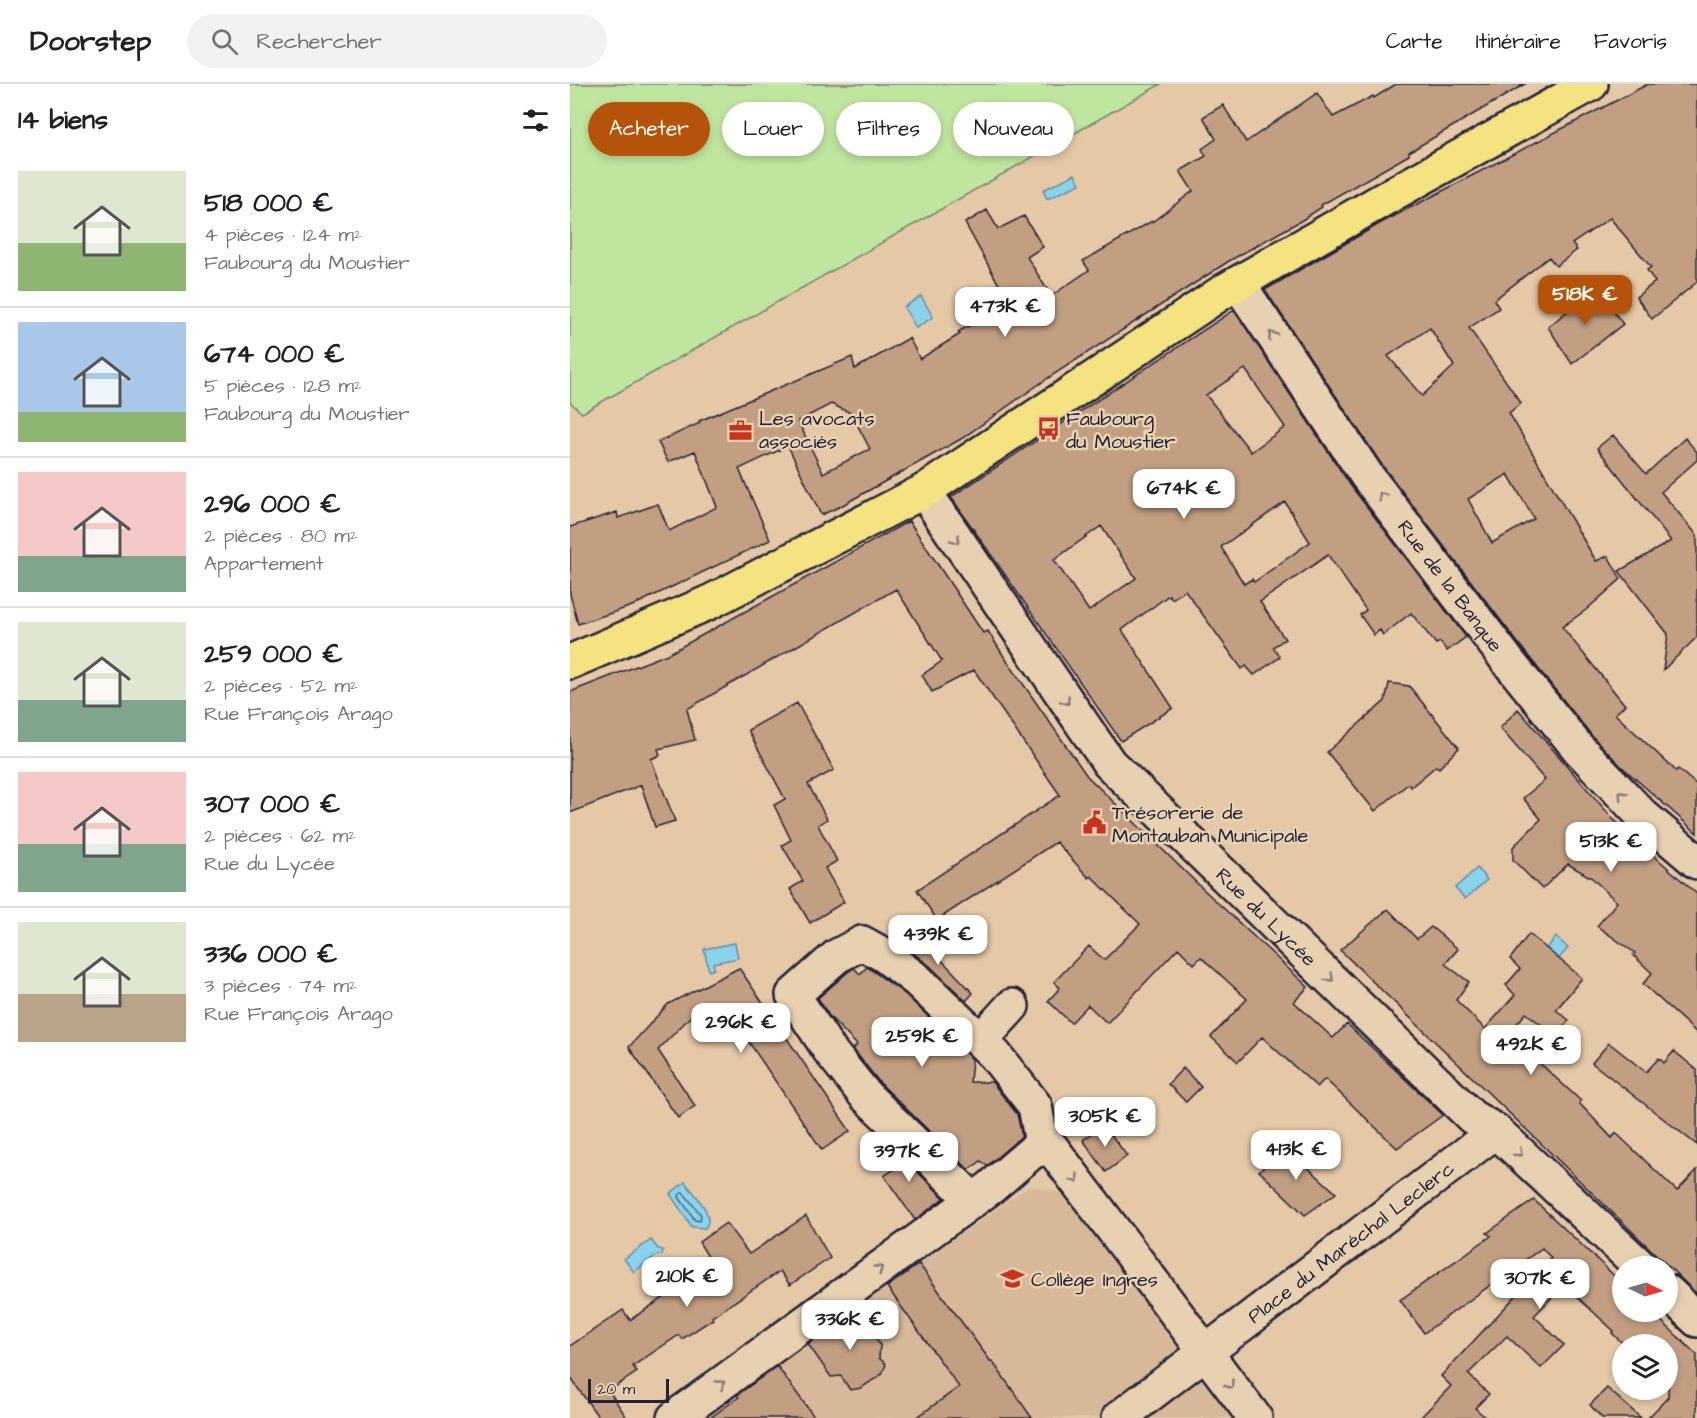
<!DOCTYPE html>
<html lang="fr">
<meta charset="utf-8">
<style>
:root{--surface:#fff;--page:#f2f2f2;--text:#202124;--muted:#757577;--line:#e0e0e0;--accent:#b45309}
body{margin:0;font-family:"Architects Daughter",sans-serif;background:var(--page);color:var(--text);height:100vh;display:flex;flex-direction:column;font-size:22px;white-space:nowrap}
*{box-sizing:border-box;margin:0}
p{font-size:20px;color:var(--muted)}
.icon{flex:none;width:33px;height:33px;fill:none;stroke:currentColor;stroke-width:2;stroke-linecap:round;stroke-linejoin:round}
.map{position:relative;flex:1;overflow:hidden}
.details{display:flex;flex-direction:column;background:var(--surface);width:570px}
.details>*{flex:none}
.guide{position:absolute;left:18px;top:18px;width:570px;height:54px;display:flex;gap:12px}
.needle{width:39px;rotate:95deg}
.tools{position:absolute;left:1042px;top:1172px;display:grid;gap:12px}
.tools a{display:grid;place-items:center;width:66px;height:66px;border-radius:50%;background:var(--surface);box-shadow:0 3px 9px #0003;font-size:30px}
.scale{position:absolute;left:18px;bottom:15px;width:81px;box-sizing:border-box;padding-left:6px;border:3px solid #22223b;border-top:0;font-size:16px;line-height:21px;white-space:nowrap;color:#22223b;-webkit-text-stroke:4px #e8d1b1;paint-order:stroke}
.price{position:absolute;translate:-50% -51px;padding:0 14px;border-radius:12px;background:#fff;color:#222;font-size:20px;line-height:39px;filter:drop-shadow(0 2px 3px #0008)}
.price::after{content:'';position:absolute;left:50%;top:36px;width:18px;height:14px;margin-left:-9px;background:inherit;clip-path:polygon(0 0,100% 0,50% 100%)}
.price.active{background:var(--accent);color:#fff}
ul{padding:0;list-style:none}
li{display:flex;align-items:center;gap:18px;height:150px;padding:0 18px}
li+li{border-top:2px solid var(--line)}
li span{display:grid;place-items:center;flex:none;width:168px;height:120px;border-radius:0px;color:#555}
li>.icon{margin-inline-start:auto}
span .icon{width:72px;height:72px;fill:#fffc;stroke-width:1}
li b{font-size:26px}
h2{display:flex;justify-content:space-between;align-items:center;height:72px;padding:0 18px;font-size:26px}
.pill{padding:0 21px;border-radius:27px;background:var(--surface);box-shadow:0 3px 9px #0003;font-size:21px;line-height:54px}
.pill.active{background:var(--accent);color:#fff}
header{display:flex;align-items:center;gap:36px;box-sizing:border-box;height:84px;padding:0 30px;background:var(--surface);border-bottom:2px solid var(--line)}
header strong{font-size:28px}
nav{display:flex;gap:33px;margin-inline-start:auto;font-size:21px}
.search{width:420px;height:54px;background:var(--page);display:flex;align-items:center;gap:15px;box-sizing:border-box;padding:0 21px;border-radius:33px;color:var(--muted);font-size:22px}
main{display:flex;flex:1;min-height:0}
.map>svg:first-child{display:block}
</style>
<header>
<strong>Doorstep</strong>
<div class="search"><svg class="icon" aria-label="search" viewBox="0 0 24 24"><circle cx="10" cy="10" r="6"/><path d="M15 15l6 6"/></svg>Rechercher</div>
<nav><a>Carte</a><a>Itinéraire</a><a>Favoris</a></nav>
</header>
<main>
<section class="details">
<h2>14 biens<svg class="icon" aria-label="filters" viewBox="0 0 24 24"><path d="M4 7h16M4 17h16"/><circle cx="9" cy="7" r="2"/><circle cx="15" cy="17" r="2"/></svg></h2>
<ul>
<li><span style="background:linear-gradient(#dfe7d0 60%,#8fb573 0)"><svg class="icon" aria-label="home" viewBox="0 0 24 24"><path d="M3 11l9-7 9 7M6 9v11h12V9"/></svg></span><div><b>518 000 €</b><p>4 pièces · 124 m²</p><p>Faubourg du Moustier</p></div></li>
<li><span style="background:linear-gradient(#a9c7e8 75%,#8fb573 0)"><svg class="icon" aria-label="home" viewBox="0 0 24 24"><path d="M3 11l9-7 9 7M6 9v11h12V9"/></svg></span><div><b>674 000 €</b><p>5 pièces · 128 m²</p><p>Faubourg du Moustier</p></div></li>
<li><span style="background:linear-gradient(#f6c9c9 70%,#7fa58c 0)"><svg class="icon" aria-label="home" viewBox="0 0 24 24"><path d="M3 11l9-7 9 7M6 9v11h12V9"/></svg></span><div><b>296 000 €</b><p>2 pièces · 80 m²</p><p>Appartement</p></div></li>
<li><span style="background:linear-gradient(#dfe7d0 65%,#7fa58c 0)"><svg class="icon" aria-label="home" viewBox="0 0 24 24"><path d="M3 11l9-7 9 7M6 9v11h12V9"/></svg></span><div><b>259 000 €</b><p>2 pièces · 52 m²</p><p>Rue François Arago</p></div></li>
<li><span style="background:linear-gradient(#f6c9c9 60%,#7fa58c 0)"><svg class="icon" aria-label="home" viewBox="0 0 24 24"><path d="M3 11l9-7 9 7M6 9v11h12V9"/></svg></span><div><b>307 000 €</b><p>2 pièces · 62 m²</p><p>Rue du Lycée</p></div></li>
<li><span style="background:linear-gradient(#dfe7d0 60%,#b9a48a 0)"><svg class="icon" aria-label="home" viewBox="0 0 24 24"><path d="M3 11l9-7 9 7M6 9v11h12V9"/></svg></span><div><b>336 000 €</b><p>3 pièces · 74 m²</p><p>Rue François Arago</p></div></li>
</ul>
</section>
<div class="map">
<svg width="1127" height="1334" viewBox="0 0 1127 1334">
<rect width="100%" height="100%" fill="#e5c8a6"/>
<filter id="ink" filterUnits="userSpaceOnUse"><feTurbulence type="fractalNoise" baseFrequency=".0167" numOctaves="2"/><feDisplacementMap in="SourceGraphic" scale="12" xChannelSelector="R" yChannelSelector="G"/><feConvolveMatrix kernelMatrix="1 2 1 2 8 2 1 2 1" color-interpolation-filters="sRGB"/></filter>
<g filter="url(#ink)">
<!-- built -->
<path fill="#d7b999" d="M459,1102L493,1109L661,1334H132Z"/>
<!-- green -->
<path fill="#c0e59f" stroke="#71846d" stroke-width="1.5" d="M0,0H591L12,329L0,318Z"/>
<!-- water -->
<path fill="#8bd3ec" stroke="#618ca5" stroke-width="1.5" d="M505,90L510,100L477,115L473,106Z
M351,212L363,233L346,244L334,223Z
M907,784L917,796L895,815L885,804Z
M986,853L998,864L972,894L960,884Z
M165,859L168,874L143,879L144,885L139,887L134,865Z
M115,1098C124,1110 146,1131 135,1144L122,1143L100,1110Z
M81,1156L88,1165L93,1166L92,1171H87L64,1188L54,1175Z"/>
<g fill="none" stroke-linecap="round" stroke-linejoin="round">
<!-- shore -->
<path stroke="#4c6982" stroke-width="1.5" d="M113,1108L131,1131L130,1137L125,1136L109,1113L110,1110Z"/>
</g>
<!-- building -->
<path fill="#c39f82" stroke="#22223b" stroke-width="1.5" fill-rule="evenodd" d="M826,0H955L839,68V71L751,121L752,123L732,136L659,177L478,294L391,355L269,423L251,431L218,362L169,385L200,456L62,522L8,540L0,510V443L47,428L48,434L88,420L99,447L147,423L125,367L98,378L88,358L130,339L129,337L282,273L285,285L339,254L350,275L390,250L388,248L439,219L395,139L417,126L428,145L454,132L473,163L457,173L481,212L519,186L513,177L582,137V138L623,107L610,87L636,72L632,65L646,55L633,33L653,21L676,58L747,9L763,33L803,12L804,14ZM261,320L281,329L300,365L253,389L228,337Z
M1078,0H1127V198L1082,235L1066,213L1085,198L1077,186L1081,183L1040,134L1002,160L1007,166L986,182L979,173L924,216L929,224L899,244L951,319L939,329L1026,477L1038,472L1051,495L1016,526L992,543L1055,621L1045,630L1106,687L1108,685L1127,701V749L1051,682L1022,652L952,564L812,381L695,206L811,139ZM860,244L884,282L852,312L818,272ZM938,390L964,435L922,459L898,415Z
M1026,204L1053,240L1002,280L978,243Z
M664,226L781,402L896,553L877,567L870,558L866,560L841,529L813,551L810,546L804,551L790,531L796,526L758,471L690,518L715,555L703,563L710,573L684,591L676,582L672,585L615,506L602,515L599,511L552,546L603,624L551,657L381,413ZM675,285L715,343L681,368L636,311ZM715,418L740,458L684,498L682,495L674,500L651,463ZM531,442L566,494L519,527L484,476Z
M1043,351L1076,390L1115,354L1127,368V376L1091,408L1127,451V553L1093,586L1098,550L1049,487L1101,457L1027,364Z
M339,437L413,549L418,547L433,571L517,692L634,806L738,903L724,918L763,954L777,940L873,1031L827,1064L755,995L747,1003L692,953L668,978L641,953L677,915L631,873L624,880L608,864L537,939L518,921L501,939L478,917L490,904L484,898L519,862L534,876L570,840L521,792L519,794L486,758L367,836L347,806L490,711L404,586L362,608L352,591L372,577L326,505L117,625L125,656L88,665L90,671L81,675L105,737L85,743L71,701L0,729V608L100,569Z
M819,599L839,602L889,664L869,684L866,682L841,703L838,700L805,727L757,668L815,617Z
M227,619L264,686L238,700L257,735L248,741L267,777L255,784L274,818L240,839L220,805L233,797L212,761L221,756L204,721L215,715L178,646Z
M948,625L1043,735L1127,810V949L1073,900L1082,889L1063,871L1065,869L1027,842L1047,818L1022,794L998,780L972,805L943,776V763L971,735L953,714L975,696L930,644Z
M818,825L847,855L861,843L888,865L875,880L899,898L886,916L915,945L945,911L936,901L950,885L940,875L959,850L1012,894L986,926L999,936L986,952L956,929L938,950L1011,1017L1009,1019L1042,1054L1046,1049L1107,1107L1127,1086V1210L770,866Z
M348,851L403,909L396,917L360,882L334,862Z
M297,883L335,910L369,943L355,956L383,957L402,975L400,998H422L447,1030L452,1052L417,1082L411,1077L399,1086L310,999L283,965L287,961L259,932L248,914L278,888L284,884L290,890Z
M169,884L280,1047L252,1066L151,917L123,930L88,966L125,1022L108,1034L59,963L98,920Z
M1039,959L1076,988L1089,974L1094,979L1104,967L1127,986V1061L1022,979Z
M613,984L631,1003L616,1018L598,1000Z
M534,1041L557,1072L536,1088L513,1056Z
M308,1049L374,1114L345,1136L314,1092L326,1084L302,1053Z
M714,1062L766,1109L735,1131L689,1087Z
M964,1116L1053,1200V1227H1081L1127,1271V1334H1078L1098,1313V1260H1053L1042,1249L1044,1247L994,1201L964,1232L994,1261L971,1284L937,1252L898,1290L919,1310L905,1324L916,1334H850L881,1302L871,1292L981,1174L972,1164L854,1249L830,1216L921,1152L917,1149Z
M236,1132L260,1174L220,1201L210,1187L142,1233L143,1235L112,1255L109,1251L63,1282L67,1288L39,1307L57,1334H29L0,1293V1262L53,1226L60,1236L143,1181L129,1158L156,1139L179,1170Z
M349,1180L421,1278L422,1277L462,1334H346L389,1303L317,1203Z
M288,1223L310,1261L309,1274L316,1280L312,1290L291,1304L280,1306L271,1292L261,1293L238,1260Z
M207,1282L245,1334H140L169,1313L167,1311Z
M1037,1304L1071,1334H1032L1020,1321Z"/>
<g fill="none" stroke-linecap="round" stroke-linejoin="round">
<defs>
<g id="minor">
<path id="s1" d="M668,199L797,392L937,576L1008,664L1072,731L1127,778"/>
<path id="s2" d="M354,407L539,679L902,1033L926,1047L1070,1182"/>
<path d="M410,957L442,922"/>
<path d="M403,1116L296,1012L260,967L223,911L267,872L292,859L314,871L347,896L425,971L465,1022L473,1065"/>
<path d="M1098,1208L1127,1236"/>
<path d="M104,1334L420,1104L463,1067L481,1063L685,1334"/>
<path id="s3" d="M549,1334L926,1047"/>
</g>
<path id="major" d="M0,578L140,518L354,407L654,207L828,107L1021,0"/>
</defs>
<!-- minor casing -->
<use href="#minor" stroke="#22223b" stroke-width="38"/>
<!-- major casing -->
<use href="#major" stroke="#22223b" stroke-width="38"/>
<!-- minor -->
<use href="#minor" stroke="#e8d1b1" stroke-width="33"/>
<!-- major -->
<use href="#major" stroke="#f5e382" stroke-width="33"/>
</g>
<!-- one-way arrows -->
<defs><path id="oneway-chevron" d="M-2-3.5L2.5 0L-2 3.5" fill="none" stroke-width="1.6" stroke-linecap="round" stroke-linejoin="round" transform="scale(1.5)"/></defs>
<g stroke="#857a76">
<use href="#oneway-chevron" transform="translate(702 251) rotate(-124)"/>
<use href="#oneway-chevron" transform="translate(812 412) rotate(-127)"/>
<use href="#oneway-chevron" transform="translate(386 456) rotate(56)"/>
<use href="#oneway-chevron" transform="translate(496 617) rotate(56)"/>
<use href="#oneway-chevron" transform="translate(1052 711) rotate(-134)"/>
<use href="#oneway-chevron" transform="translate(760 894) rotate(44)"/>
<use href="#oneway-chevron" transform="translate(949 1069) rotate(43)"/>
<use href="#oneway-chevron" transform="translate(505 1095) rotate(53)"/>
<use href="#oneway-chevron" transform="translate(309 1185) rotate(-36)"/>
<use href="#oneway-chevron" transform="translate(151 1300) rotate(-36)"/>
<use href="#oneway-chevron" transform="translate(660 1301) rotate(54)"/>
</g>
</g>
<!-- icons -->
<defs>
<symbol id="bus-bare" viewBox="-9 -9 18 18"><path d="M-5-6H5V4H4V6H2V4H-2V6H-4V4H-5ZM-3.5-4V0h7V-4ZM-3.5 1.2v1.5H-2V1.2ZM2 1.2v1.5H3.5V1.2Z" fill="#c8321e" stroke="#e8d1b1" stroke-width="2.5" paint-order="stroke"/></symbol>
<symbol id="office-bare" viewBox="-9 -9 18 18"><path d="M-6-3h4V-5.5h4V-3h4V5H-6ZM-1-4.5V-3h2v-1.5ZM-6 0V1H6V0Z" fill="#c8321e" stroke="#e8d1b1" stroke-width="2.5" paint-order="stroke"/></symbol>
<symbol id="civic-bare" viewBox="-9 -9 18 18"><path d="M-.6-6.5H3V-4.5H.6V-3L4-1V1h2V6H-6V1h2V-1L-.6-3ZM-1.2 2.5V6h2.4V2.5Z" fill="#c8321e" stroke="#e8d1b1" stroke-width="2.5" paint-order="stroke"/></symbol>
<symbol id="school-bare" viewBox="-9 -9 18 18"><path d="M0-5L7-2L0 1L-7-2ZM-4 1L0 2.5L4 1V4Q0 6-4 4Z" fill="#c8321e" stroke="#e8d1b1" stroke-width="2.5" paint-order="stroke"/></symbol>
</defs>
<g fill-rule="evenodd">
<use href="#bus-bare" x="462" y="328" width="33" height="33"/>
<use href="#office-bare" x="154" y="330" width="33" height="33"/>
<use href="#civic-bare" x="508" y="722" width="33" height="33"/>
<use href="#school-bare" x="426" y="1178" width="33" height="33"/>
</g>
<g text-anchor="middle" stroke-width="5" stroke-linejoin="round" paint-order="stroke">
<!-- poi labels -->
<g font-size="20" fill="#22223b" stroke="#e8d1b1" text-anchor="start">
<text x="189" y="341">Les avocats<tspan x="189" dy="23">associés</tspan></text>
<text x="496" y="341">Faubourg<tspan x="496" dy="23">du Moustier</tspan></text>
<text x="542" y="735">Trésorerie de<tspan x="542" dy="23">Montauban Municipale</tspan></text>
<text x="461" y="1202">Collège Ingres</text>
</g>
<!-- street labels -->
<g font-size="20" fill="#22223b" stroke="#e8d1b1">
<text dy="7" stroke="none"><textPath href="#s1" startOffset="370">Rue de la Banque</textPath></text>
<text dy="7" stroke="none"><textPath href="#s2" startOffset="549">Rue du Lycée</textPath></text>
<text dy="7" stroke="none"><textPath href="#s3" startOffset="291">Place du Maréchal Leclerc</textPath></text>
</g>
</g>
</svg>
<div class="tools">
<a><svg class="needle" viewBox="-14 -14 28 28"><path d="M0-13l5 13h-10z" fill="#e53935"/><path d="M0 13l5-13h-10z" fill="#757577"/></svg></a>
<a><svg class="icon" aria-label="layers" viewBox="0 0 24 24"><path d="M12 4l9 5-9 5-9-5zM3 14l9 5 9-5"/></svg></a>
</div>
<div class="scale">20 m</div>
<b class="price active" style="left:1015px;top:242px">518K €</b>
<b class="price" style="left:435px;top:254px">473K €</b>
<b class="price" style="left:614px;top:436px">674K €</b>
<b class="price" style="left:1041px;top:789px">513K €</b>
<b class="price" style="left:368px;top:882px">439K €</b>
<b class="price" style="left:171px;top:970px">296K €</b>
<b class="price" style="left:352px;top:984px">259K €</b>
<b class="price" style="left:961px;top:992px">492K €</b>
<b class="price" style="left:535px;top:1064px">305K €</b>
<b class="price" style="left:726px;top:1097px">413K €</b>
<b class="price" style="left:339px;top:1099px">397K €</b>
<b class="price" style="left:117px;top:1224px">210K €</b>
<b class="price" style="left:970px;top:1226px">307K €</b>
<b class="price" style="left:280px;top:1267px">336K €</b>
<div class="guide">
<a class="pill active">Acheter</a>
<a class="pill">Louer</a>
<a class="pill">Filtres</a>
<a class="pill">Nouveau</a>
</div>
</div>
</main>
